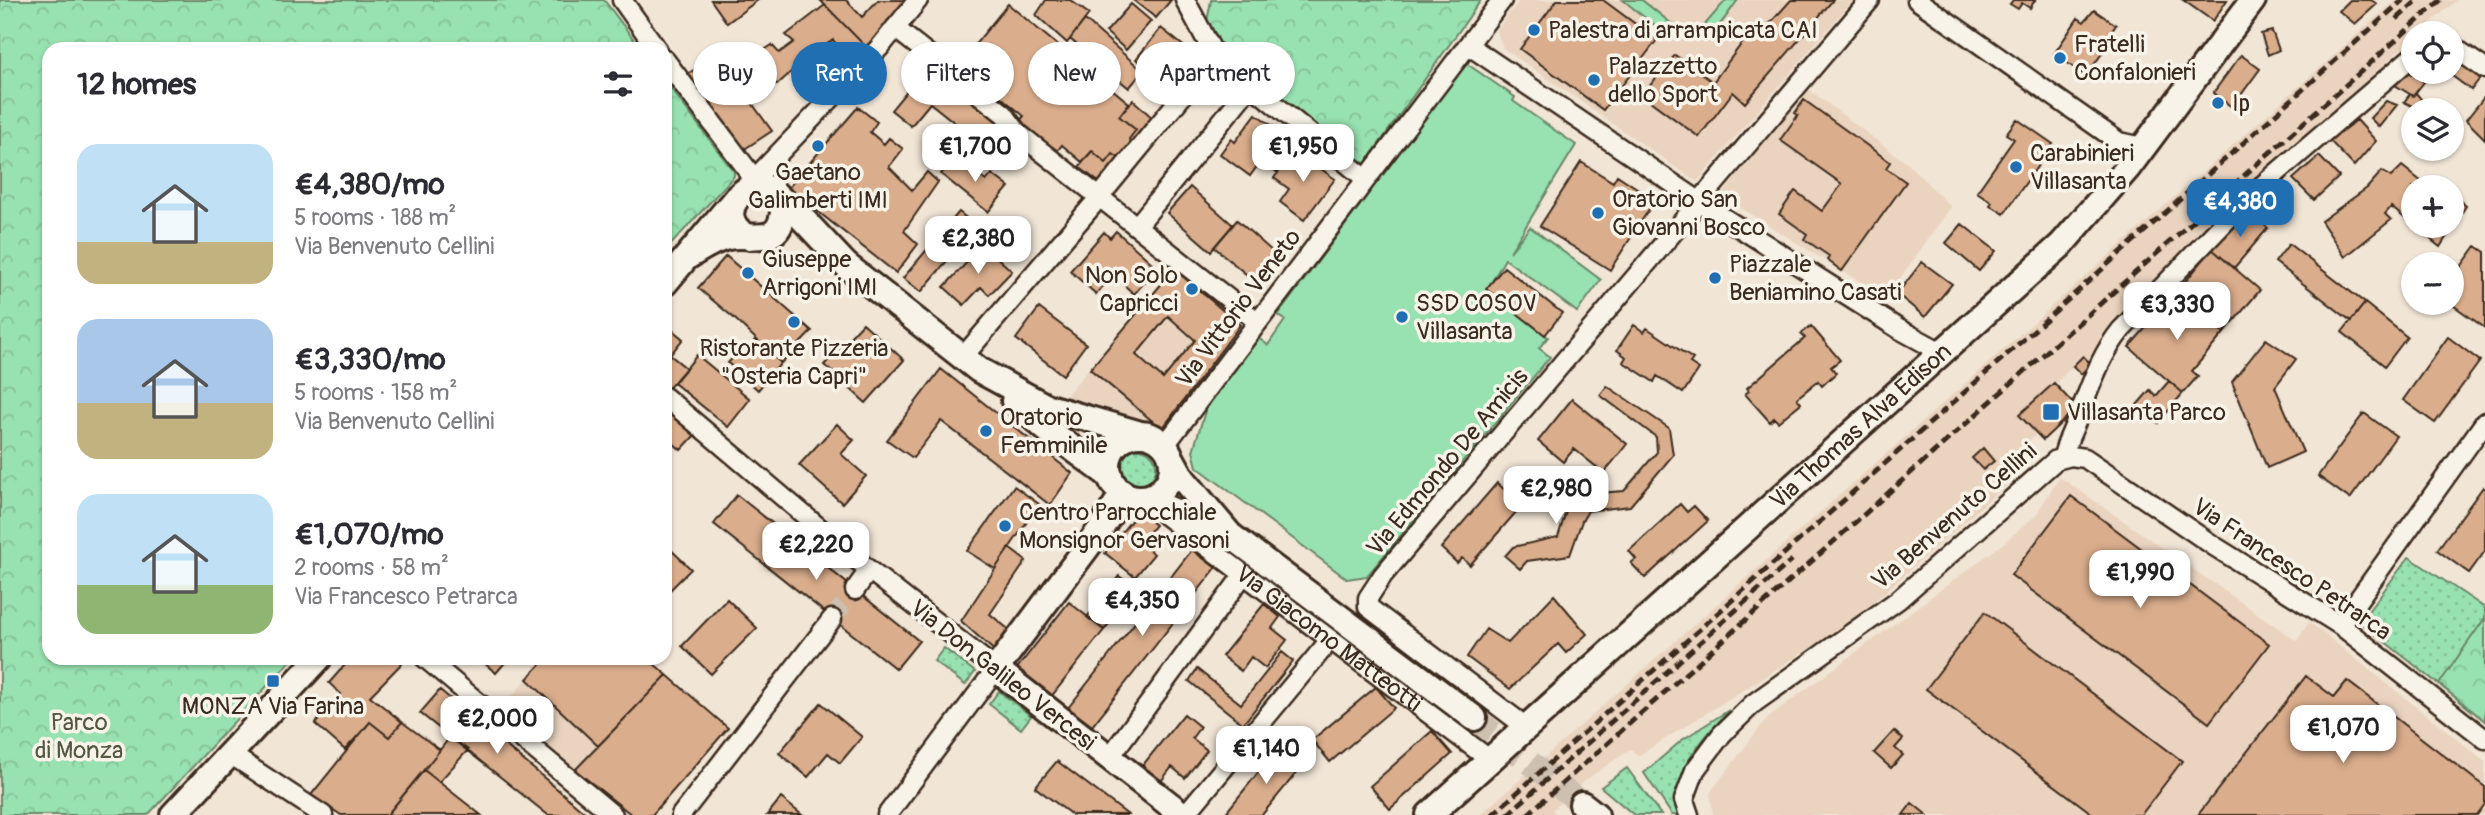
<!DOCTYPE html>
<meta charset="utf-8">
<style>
:root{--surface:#fff;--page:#f7f7f7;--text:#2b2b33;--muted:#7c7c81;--accent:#1f6fb2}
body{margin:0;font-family:Pangolin,sans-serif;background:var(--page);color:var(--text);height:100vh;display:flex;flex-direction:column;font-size:26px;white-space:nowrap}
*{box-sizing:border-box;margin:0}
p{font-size:23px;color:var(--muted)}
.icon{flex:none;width:38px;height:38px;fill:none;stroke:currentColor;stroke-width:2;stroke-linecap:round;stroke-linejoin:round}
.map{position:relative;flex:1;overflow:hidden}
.details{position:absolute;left:42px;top:42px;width:630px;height:623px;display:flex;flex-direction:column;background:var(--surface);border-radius:21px;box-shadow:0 2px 5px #0004}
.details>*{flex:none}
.hud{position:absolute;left:693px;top:42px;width:665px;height:63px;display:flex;gap:14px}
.controls{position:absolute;left:2401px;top:21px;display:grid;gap:14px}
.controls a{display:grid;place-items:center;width:63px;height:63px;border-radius:50%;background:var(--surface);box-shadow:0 2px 5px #0004;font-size:35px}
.price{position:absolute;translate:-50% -60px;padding:0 16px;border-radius:14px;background:#fff;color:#222;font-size:23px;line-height:46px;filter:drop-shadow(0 2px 4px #0008)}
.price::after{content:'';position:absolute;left:50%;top:42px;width:21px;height:16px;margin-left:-10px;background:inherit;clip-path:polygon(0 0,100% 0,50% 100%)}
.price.current{background:var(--accent);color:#fff}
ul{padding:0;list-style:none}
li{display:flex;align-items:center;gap:21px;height:175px;padding:0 35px}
li span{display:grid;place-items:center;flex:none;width:196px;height:140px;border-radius:21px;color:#555}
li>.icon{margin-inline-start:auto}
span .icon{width:84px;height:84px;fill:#fffc;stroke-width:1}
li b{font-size:30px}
h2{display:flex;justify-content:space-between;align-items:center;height:84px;padding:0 35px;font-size:30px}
.chip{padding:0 24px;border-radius:32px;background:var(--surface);box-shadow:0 2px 5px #0004;font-size:24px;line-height:63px}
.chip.current{background:var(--accent);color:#fff}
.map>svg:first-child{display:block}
</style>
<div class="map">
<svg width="2485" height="815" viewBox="0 0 2485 815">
<defs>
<pattern id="grass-dots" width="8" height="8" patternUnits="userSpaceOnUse" patternTransform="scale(1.75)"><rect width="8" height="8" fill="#98e1b0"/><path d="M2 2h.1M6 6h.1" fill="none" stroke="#84c197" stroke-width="1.8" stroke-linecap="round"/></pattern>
<pattern id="forest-crowns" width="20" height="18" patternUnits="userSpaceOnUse" patternTransform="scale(1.75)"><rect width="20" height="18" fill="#98e1b0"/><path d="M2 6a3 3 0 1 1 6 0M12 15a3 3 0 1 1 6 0" fill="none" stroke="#84c197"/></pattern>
</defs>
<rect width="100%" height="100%" fill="#f1e5d6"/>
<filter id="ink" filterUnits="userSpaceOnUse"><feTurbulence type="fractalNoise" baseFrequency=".0143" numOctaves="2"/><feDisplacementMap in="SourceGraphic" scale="14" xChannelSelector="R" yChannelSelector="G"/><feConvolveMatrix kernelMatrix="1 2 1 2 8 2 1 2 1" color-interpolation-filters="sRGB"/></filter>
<g filter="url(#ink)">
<!-- built -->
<path fill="#ead4c0" d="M1520,0H1853L1697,182L1503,48L1496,30Z
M2396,0H2457L2419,33H2413V38L2246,190L2131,308L2081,374L2072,367L2055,384L2077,408L2043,440L2036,434L2005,463L2016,476L1850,623L1638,756L1631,749L1587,779L1552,810L1557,815H1480Z
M1807,88L1908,164L1951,207L1886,298L1721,196Z
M1174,269L1240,325L1162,429L1148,423L1126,420L1083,408L1064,398Z
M2060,477L2297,641L2309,622L2485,761V815H1713L1710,793L1767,718L2000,546L2035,516Z
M546,658H647L728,728L652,815H632L575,770L503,706Z"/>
<!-- grass -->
<path fill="url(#grass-dots)" stroke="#6a8667" stroke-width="2" d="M1120 467a18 18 0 1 1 36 0a18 18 0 1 1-36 0Z
M2409,557L2485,608V721L2360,622Z
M944,648L975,672L965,685L934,661Z
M999,691L1031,716L1021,729L989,704Z
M1729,710C1701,742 1672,769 1678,815H1672L1644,773L1682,740Z
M1627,768L1661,815H1634L1601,787Z"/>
<!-- forest -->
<path fill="url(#forest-crowns)" stroke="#6a8667" stroke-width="2" d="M0,0H604L641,49H49V658H293L148,815H0Z
M1211,0H1481L1364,165L1205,33Z
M665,81L734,172V176L665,251Z
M2485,618V721L2439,684Z"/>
<!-- pitch -->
<path fill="#98e1b0" stroke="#6a8667" stroke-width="2" d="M1623,0H1642L1672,24L1681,27H1703L1726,0H1738C1730,10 1721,27 1710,34C1678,52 1646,18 1623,0Z
M1460,59L1515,97L1513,101L1576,145L1510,252L1530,227L1601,280L1577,312L1505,259L1487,290L1548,337L1539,348L1550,357L1367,576L1347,579L1197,467L1193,451L1206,408L1258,338L1268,345L1285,320L1278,315L1364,200Z"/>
<!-- building -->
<path fill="#daad8c" stroke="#3b2a1e" stroke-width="2" fill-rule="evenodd" d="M711,0H758L727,23Z
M820,0H846L862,17L878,0H910L866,47Z
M1046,0H1070L1089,14L1067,43L1036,15Z
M1133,0H1171L1156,18Z
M1557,0H1603L1657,40L1603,110L1520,49Z
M1791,0H1833L1745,103L1733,92L1699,137L1642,95L1675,55L1713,82L1757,23L1765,29Z
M2013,0H2035L2030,8L2022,3L2018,9L2010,4Z
M2183,0H2227L2213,21Z
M2350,0H2371L2377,4L2355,24L2339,11Z
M1008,4L1073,58L1078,52L1116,84L1112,89L1129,103L1119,116L1136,130L1129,139L1132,145L1123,158H1119L1113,154L1106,163L1092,151L1082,162L1062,145L1054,155L1017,124L1024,116L960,63Z
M1131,4L1151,21L1126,50L1106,32Z
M825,5L866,47L852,62L833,40L806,58L777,85L755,56L772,45L779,53L794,42L786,35Z
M2094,10L2116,25L2105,40L2110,42L2086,76L2054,54L2078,18L2084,22Z
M1085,20L1143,71L1129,88L1070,39Z
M1161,28L1197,57L1186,70L1194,77L1180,95L1136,59Z
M2272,31L2279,50L2268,55L2261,34Z
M2452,54L2481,77L2471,90L2447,72H2452Z
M2241,55L2260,69L2232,107L2213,93Z
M718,56L772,131L743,150L687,74Z
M928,65L999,123L965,164L944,147L960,127L930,103L911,126L891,110Z
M2408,72L2424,82L2413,96L2395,85Z
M2416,93L2421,99L2416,108L2404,102L2410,94L2413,96Z
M2485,96V139L2466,120Z
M1133,100L1156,121L1132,145L1129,139L1136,130L1119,116Z
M1804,100L1890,162L1886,168L1906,182L1842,271L1827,260L1829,256L1804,239L1807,234L1779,214L1795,191L1822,211L1842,184L1780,140L1798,115L1795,113Z
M2386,101L2397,105L2379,127L2370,118Z
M858,107L877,122L870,132L884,144L889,138L903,149L889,167L912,190L927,172L938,182L904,231L918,244L896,273L788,188Z
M1256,114L1285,135L1281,140L1295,150L1278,173L1261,161L1250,176L1220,154L1231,139L1235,142Z
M2017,119L2053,144L2004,214L1990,205L1992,202L1977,192L2014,139L2006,134Z
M2357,120L2376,141L2354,166L2329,140Z
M1295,150L1335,179L1304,220L1280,202L1289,189L1274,178Z
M1092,151L1106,163L1113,154L1119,158H1123L1100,183L1079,167Z
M956,156L986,181L992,174L1009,187L988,212L941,174Z
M2319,156L2339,177L2314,200L2293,179Z
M1581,162L1613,182L1617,175L1655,200L1610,270L1540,226Z
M2402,166L2428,187H2413V225L2391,207L2385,214L2391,220L2345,257L2321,221L2367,188L2382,171L2391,177Z
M1190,187L1233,225L1211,251L1167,213Z
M2452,194L2466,206L2440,247L2414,226H2452Z
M2248,211L2268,228L2234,268L2212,249Z
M959,212L976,226L921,292L903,278Z
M995,219L1006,227L993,243L982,235Z
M1237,220L1282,260L1260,286L1214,247Z
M1962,224L1996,251L1979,271L1946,243Z
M1116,231L1152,263L1147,269L1152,274L1134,294L1113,275L1096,294L1070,271L1104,232L1110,238Z
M2289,244L2365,303L2351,321L2275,262Z
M983,245L1012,271L989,295L981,287L964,305L944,287Z
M2476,246L2485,252V328L2450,303L2452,279Z
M2212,249L2260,290L2224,333L2176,293Z
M726,256L812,331L781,363L735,319L698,288Z
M1922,262L1952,284L1925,317L1897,294Z
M1504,267L1562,313L1545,335L1486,289Z
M1174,269L1240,325L1162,429L1090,369ZM1168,316L1195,340L1163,379L1136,355Z
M2176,293L2224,333L2192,371L2198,376L2183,393L2129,347Z
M2365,303L2407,337L2385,366L2342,332Z
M1039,308L1086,344L1063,375L1016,339Z
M863,323L904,360L866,403L824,365Z
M665,324L683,339L670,355L686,368L668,389L665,387Z
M1634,325L1644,332L1647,328L1693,359L1690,363L1699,369L1683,393L1657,376L1654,382L1623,362L1626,357L1617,350Z
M1811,326L1840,360L1831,367L1836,373L1822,386L1818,381L1797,398L1801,403L1778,422L1774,418L1770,422L1745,394L1749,391L1747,388L1805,338L1801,334Z
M2448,337L2480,361L2435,423L2403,400Z
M2266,339L2296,359L2275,387L2303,452L2267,468L2232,382Z
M755,340L781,363L758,390L728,363L739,351L743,354Z
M697,355L750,399L728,427L674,383Z
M2083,356L2091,364L2081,374L2073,366Z
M941,369L1072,473L1050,505L941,421L913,458L887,440Z
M2169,381L2183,393L2158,423L2137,405L2150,390L2156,396Z
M2054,383L2077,408L2043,440L2019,415Z
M1607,386L1669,428L1673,455L1630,506L1588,511L1586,494L1624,491L1657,452L1656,437L1600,395Z
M1572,399L1627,444L1604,473L1574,449L1563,462L1538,441Z
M665,409L695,435L681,450L665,436Z
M2364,413L2396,436L2350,499L2318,476Z
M837,424L854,440L841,454L866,476L842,503L799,465Z
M1983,448L1994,461L1983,470L1972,458Z
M1555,473L1586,494L1588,511L1582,521L1570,555L1527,561L1520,569L1505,556L1513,547L1558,537L1568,505L1544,488Z
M1497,483L1513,497L1508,503L1517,511L1470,565L1462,558L1457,563L1441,548Z
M1014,486L1039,504L995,569L967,551Z
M2483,487L2485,489V551L2469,573L2437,550Z
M737,495L919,641L896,669L714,524Z
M2071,496L2269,644L2209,723L2011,575Z
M1680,504L1687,512L1694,506L1708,521L1645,578L1631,563L1636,559L1629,551Z
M1138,512L1155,525L1140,543L1154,554L1135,577L1105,553Z
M665,544L691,569L665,595Z
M1009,548L1026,561L990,614L1013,633L999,655L961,621Z
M1192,550L1216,568L1092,726L1068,708Z
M1119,576L1136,589L1104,630L1087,617Z
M1554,595L1587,634L1566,653L1558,644L1510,689L1467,657L1486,629L1508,643Z
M727,599L757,628L711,674L682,646Z
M1069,602L1104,630L1050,698L1015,671Z
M1264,604L1280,617L1272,628L1287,640L1265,668L1251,657L1241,671L1222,656Z
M1985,612L2182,761L2141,815H2094L1926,689Z
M1282,652L1293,661L1243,724L1189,681L1197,669L1241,704Z
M351,658H400L404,661L370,696L402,722L389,737L370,722L345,750L315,724L341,694L329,683Z
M478,658H509L496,673Z
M546,658H647L667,675L598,746L527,679Z
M667,675L728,728L652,815H632L575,770Z
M2306,676L2334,697L2347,681L2485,787V804L2477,815H2198Z
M1376,687L1394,708L1330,762L1312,740Z
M440,690L588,815H548L420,713Z
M821,703L862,737L840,763L828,753L808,777L779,753Z
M1184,714L1200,727L1192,738L1207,750L1185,778L1172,767L1161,781L1142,766Z
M370,722L389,737L402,722L440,750L387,815H341L311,795Z
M1432,731L1452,754L1390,809L1370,786Z
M1894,731L1903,739L1895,748L1903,755L1891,768L1874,753Z
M450,737L468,750L439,782L424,770Z
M1277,749L1302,766L1262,815H1224Z
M1057,761L1128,815H1072L1035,787Z
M424,770L439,782L481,815H387Z
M781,798L802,815H767Z
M1912,803L1927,815H1903Z"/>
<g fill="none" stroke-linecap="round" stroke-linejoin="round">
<!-- street-tunnel -->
<path stroke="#cdc0b1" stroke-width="18" stroke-dasharray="18 9" stroke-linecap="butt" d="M832,619L855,590"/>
<!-- secondary-tunnel -->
<path stroke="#cdc0b1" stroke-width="24" stroke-dasharray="24 12" stroke-linecap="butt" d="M1474,718L1582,804"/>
<defs>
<g id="street">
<path d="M622,0L657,49"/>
<path d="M1185,0L1215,56"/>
<path d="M1917,0L2119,142L2143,147"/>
<path d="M895,28L1004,114L1018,133L1258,322"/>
<path d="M1468,45L1721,216L1899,329L1943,353"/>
<path d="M2452,46L2485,69"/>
<path d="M665,60L747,169L753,187"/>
<path d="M753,187L762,171L880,47L918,0"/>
<path d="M1137,226L1251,85"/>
<path d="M962,358L1092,206L1215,56L1366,179"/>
<path d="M665,397L869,570L996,669L887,815"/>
<path d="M1165,445L1502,0"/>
<path d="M2063,457C2066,442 2073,430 2079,415C2091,385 2100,356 2121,330L2251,195L2413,56"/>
<path id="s1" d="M1165,515L1489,759"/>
<path d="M855,590L869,570"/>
<path d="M2340,625L2485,422"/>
<path d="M425,658L613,815"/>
<path d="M1526,727L1368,607V598L1383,575L1870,0"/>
<path d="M230,754L323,815"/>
<path d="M1109,758L1244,574"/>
<path d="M681,815L832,619"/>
<path d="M1185,815L1330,640"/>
<path d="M1689,815L1684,800L1695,770L1722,734L1754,703L1898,600L2056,460L2071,456L2085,458L2214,546L2340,625L2485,739"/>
</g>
<g id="secondary">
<path d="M774,193L799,215L846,265L979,370L1045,406L1137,433"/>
<path d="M689,256C701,249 713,240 728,237C748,232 776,247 782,218C784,211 782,203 778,197C752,163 705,219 750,237"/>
<path d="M665,283L736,198"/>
<path d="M1014,401L1045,428L1110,476"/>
<circle cx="1140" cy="466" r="32"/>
<path d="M1172,459L1183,479L1230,535L1474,718"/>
<path d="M1123,493L1100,530L996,669L1183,815"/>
<path d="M1143,498L1226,533"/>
<path d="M1582,804L1596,815"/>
<path d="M173,815L319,658"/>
<path id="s2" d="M1429,815L2061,245L2127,169L2253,0"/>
</g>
</defs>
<!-- street casing -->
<use href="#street" stroke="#3b2a1e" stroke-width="23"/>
<!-- secondary casing -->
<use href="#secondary" stroke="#3b2a1e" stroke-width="30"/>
<!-- street -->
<use href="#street" stroke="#f7f3e8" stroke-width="18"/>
<!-- secondary -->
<use href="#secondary" stroke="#f7f3e8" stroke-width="24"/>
<!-- rail -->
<path stroke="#3b2a1e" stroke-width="5" stroke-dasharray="10 5" stroke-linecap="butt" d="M2397,19L2418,0
M1492,815L2403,0
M1507,815L1792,560
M1527,815L2441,0"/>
</g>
</g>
<!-- markers -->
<g fill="#1f6fb2" stroke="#f7f3e8" stroke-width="2.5">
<circle cx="1534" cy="30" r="7"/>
<circle cx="2060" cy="58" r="7"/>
<circle cx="1594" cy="80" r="7"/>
<circle cx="2218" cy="103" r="7"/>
<circle cx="818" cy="146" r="7"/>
<circle cx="2016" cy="167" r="7"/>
<circle cx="1598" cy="213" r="7"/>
<circle cx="748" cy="273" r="7"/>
<circle cx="1715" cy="278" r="7"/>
<circle cx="1192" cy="289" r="7"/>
<circle cx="1402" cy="317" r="7"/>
<circle cx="794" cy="322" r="7"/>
<rect x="2042" y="403" width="18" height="18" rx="3.5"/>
<circle cx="986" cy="431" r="7"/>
<circle cx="1005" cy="526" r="7"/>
<rect x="266" y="674" width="14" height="14" rx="3.5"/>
</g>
<g text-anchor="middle" stroke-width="7" stroke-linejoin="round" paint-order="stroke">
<!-- poi labels -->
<g font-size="24" fill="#3b2a1e" stroke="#f7f3e8" text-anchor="start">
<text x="1548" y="38">Palestra di arrampicata CAI</text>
<text x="2074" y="52">Fratelli<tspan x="2074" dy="28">Confalonieri</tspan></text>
<text x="1608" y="74">Palazzetto<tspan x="1608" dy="28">dello Sport</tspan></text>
<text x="2232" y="111">Ip</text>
<text x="2030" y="161">Carabinieri<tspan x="2030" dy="28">Villasanta</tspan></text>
<text x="818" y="180" text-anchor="middle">Gaetano<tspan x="818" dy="28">Galimberti IMI</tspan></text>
<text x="1612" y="207">Oratorio San<tspan x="1612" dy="28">Giovanni Bosco</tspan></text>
<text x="762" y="267">Giuseppe<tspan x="762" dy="28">Arrigoni IMI</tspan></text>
<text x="1729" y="272">Piazzale<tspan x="1729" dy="28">Beniamino Casati</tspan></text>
<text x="1178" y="283" text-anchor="end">Non Solo<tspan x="1178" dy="28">Capricci</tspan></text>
<text x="1416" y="311">SSD COSOV<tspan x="1416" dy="28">Villasanta</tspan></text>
<text x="794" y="356" text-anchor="middle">Ristorante Pizzeria<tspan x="794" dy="28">"Osteria Capri"</tspan></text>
<text x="2067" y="420">Villasanta Parco</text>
<text x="1000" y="425">Oratorio<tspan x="1000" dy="28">Femminile</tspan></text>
<text x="1019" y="520">Centro Parrocchiale<tspan x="1019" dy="28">Monsignor Gervasoni</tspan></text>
<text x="273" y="714" text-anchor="middle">MONZA Via Farina</text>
</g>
<!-- street labels -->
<g font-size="24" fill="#3b2a1e" stroke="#f7f3e8">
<text transform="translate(1238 308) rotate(-53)" y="8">Via Vittorio Veneto</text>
<text dy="8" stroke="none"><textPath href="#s2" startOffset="581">Via Thomas Alva Edison</textPath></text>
<text transform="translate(1447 462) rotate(-50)" y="8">Via Edmondo De Amicis</text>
<text transform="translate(1954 516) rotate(-41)" y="8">Via Benvenuto Cellini</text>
<text transform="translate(2292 569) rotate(34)" y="8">Via Francesco Petrarca</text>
<text dy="8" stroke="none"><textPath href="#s1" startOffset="205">Via Giacomo Matteotti</textPath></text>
<text transform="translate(1003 675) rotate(38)" y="8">Via Don Galileo Vercesi</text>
</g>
<!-- park labels -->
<g font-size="24" fill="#525842" stroke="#f7f3e8">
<text x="79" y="730">Parco<tspan x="79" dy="28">di Monza</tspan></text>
</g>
</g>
</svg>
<div class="controls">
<a><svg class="icon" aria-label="locate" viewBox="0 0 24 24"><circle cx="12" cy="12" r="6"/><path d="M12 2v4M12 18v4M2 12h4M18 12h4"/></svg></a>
<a><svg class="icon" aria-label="layers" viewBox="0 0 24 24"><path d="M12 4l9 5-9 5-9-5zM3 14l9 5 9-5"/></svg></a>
<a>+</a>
<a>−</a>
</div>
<b class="price" style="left:975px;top:184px">€1,700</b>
<b class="price" style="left:1303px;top:184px">€1,950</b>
<b class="price current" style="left:2240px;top:239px">€4,380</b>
<b class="price" style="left:978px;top:276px">€2,380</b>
<b class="price" style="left:2177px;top:342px">€3,330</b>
<b class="price" style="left:1556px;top:526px">€2,980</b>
<b class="price" style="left:816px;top:582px">€2,220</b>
<b class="price" style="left:2140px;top:610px">€1,990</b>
<b class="price" style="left:1142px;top:638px">€4,350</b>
<b class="price" style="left:497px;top:756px">€2,000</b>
<b class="price" style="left:2343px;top:765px">€1,070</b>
<b class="price" style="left:1266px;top:786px">€1,140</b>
<div class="hud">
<a class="chip">Buy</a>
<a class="chip current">Rent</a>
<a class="chip">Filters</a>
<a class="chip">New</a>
<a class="chip">Apartment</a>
</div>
<section class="details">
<h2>12 homes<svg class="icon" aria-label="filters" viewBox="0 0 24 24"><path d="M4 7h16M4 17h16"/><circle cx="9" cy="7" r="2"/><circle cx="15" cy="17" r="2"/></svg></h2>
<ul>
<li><span style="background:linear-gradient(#bfe0f5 70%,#c2b280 0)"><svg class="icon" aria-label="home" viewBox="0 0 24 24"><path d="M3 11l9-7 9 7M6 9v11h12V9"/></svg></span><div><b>€4,380/mo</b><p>5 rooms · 188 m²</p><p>Via Benvenuto Cellini</p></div></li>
<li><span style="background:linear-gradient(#a9c7e8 60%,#c2b280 0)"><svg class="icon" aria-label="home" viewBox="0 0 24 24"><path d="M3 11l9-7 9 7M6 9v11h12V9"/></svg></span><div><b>€3,330/mo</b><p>5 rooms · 158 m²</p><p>Via Benvenuto Cellini</p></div></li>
<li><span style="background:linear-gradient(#bfe0f5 65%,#8fb573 0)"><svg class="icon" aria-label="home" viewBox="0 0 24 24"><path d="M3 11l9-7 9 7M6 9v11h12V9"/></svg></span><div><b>€1,070/mo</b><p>2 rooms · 58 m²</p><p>Via Francesco Petrarca</p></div></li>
</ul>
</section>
</div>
